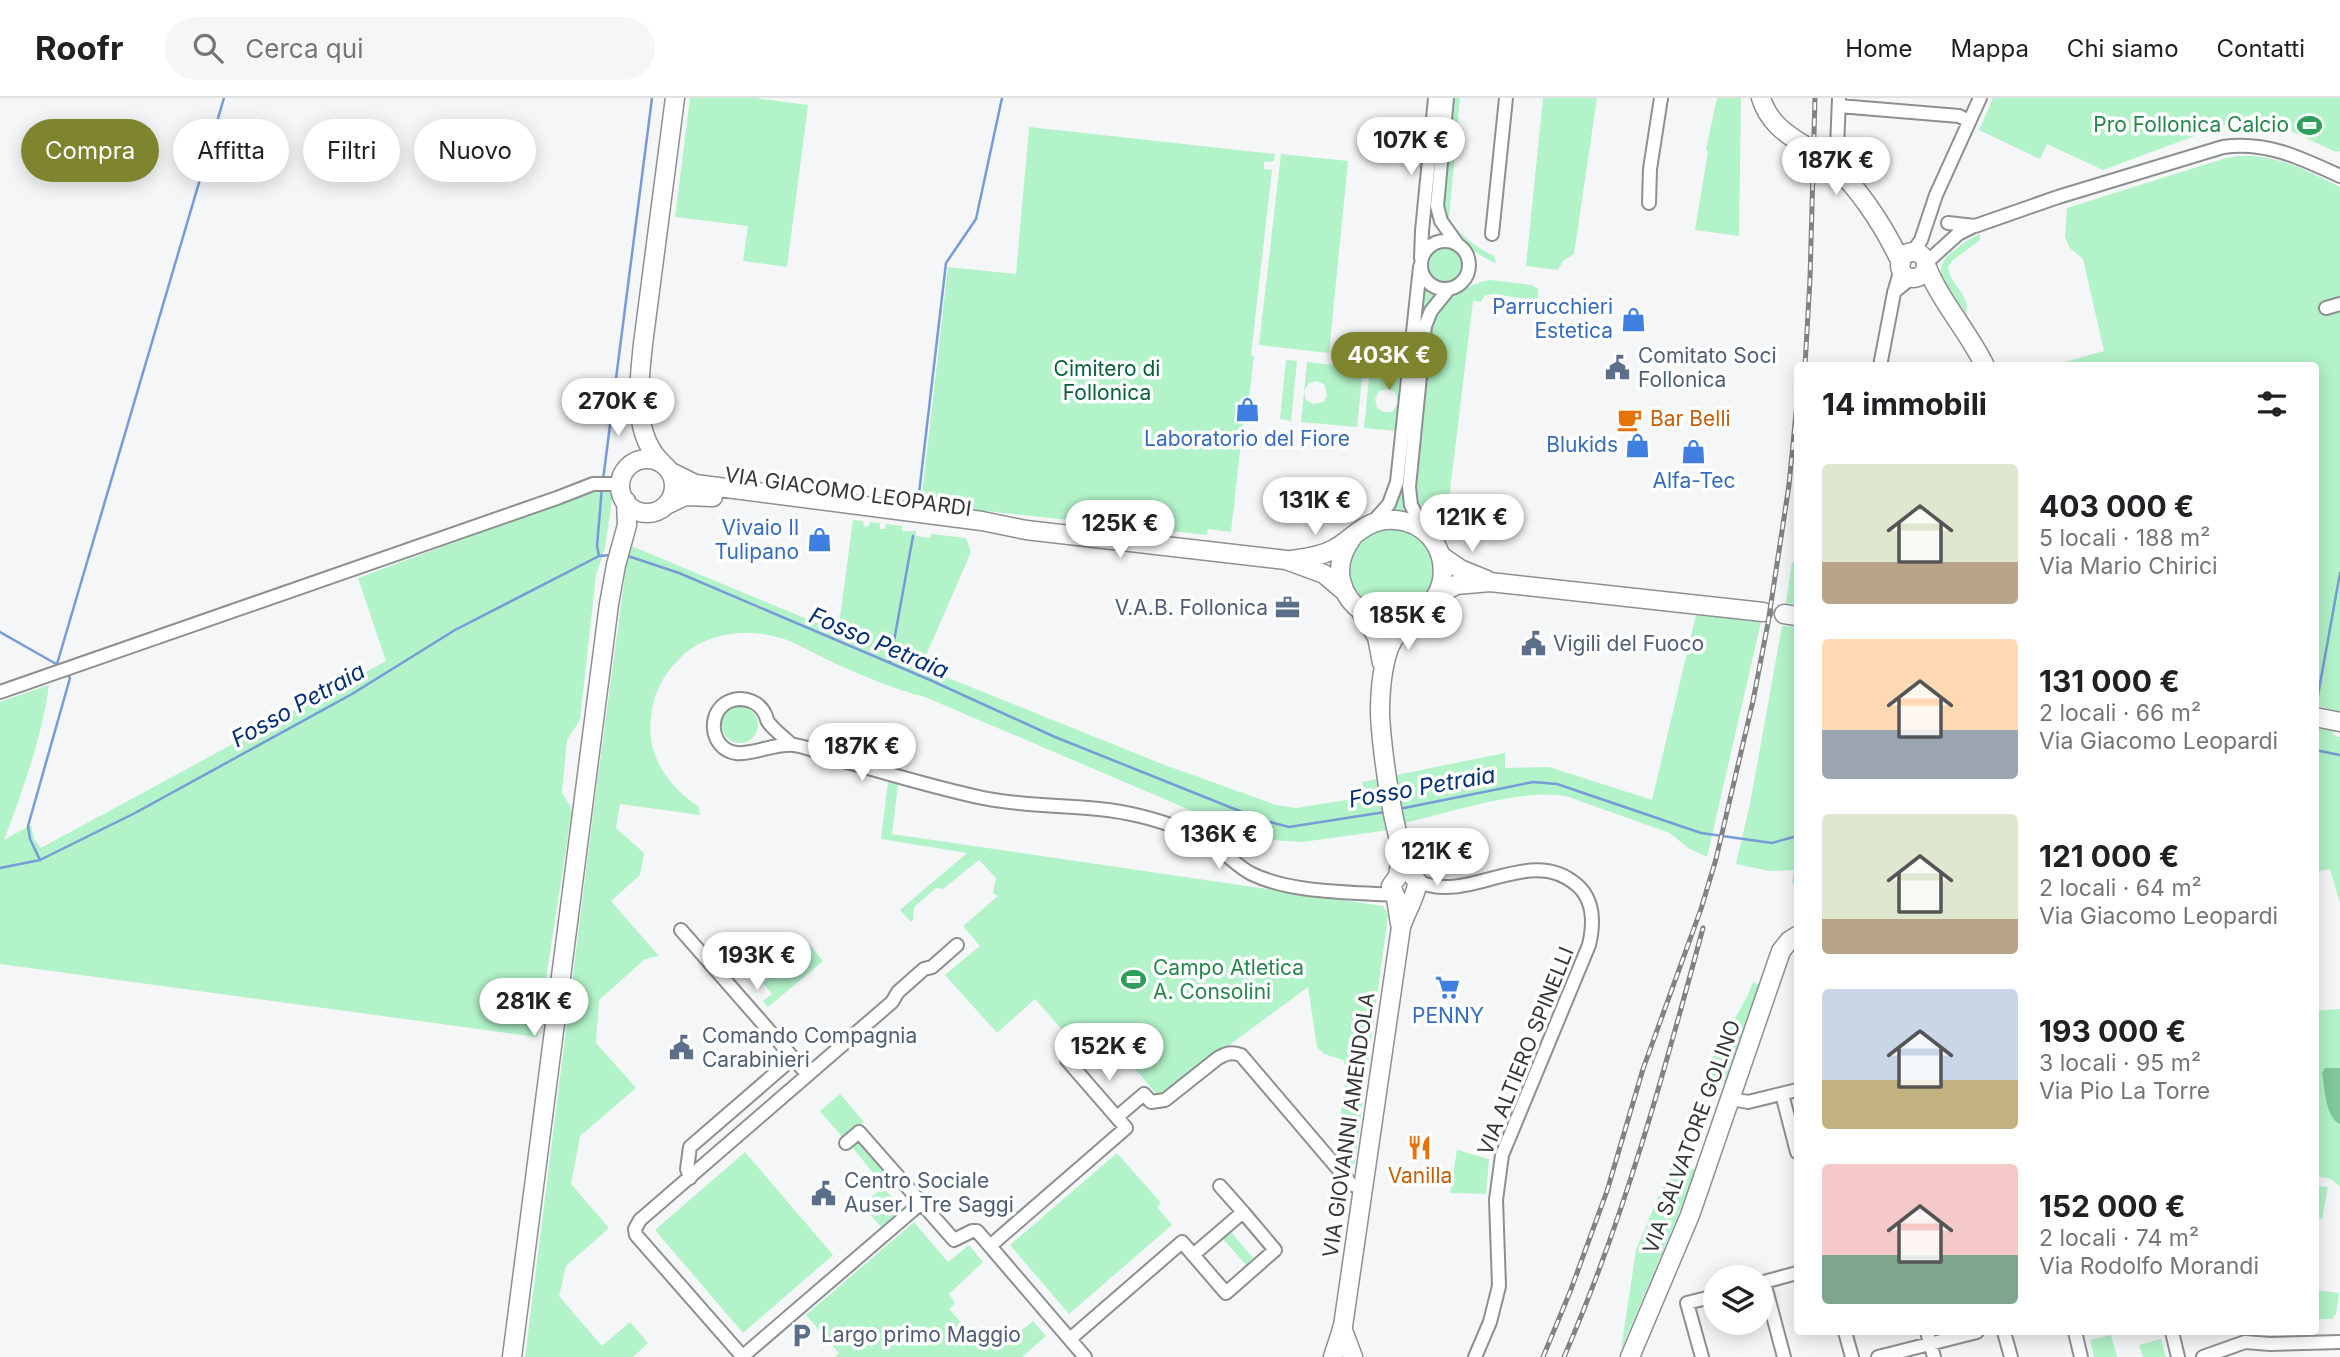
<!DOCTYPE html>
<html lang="it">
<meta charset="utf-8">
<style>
:root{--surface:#fff;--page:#f6f6f6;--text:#202124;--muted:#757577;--line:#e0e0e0;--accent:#7f842f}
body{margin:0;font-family:Inter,sans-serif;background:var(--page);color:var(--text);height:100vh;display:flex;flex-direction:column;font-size:26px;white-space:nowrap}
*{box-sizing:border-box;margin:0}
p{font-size:23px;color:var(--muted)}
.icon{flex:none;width:38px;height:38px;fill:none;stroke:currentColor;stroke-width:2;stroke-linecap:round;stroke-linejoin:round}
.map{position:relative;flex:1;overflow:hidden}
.sheet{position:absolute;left:1794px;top:264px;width:525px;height:973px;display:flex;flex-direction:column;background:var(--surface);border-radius:7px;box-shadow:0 4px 18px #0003}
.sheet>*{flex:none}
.banner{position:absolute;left:21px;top:21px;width:665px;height:63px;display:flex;gap:14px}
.tools{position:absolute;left:1703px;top:1167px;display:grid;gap:14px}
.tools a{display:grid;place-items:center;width:70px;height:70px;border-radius:50%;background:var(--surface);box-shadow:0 4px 18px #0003;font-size:35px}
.price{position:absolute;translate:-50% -60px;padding:0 16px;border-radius:24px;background:#fff;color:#222;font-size:23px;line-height:46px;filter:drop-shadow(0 2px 4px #0008)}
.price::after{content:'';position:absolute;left:50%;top:42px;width:21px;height:16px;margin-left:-10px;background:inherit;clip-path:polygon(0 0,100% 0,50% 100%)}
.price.selected{background:var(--accent);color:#fff}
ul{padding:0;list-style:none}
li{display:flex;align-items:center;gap:21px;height:175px;padding:0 28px}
li span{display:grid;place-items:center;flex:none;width:196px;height:140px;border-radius:7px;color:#555}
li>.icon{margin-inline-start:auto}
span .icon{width:84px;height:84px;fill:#fffc;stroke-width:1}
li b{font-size:30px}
h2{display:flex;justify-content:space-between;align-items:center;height:84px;padding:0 28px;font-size:30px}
.chip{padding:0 24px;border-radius:32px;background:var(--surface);box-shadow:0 4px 18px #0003;font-size:24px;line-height:63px}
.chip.selected{background:var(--accent);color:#fff}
header{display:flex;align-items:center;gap:42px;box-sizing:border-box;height:98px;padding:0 35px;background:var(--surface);border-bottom:2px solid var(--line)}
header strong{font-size:33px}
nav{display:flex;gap:38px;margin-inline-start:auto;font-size:24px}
.search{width:490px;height:63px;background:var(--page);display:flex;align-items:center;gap:18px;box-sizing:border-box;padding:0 24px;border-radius:38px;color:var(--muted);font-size:26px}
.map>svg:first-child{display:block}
</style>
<header>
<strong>Roofr</strong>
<div class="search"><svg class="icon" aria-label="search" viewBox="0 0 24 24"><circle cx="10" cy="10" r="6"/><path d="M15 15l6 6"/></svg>Cerca qui</div>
<nav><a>Home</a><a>Mappa</a><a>Chi siamo</a><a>Contatti</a></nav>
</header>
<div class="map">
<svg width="2340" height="1259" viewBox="0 0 2340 1259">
<rect width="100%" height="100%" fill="#f5f6f7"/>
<!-- green -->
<path fill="#b2f3c9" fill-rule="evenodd" d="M690,0H754L808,7L787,169L743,163L748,128L675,119Z
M1451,0H1460L1449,120C1458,136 1478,151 1494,158L1496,165C1475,158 1446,132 1441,110Z
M1543,0H1597L1574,156L1563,163L1558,172L1526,168Z
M1717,0H1741L1739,138L1695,132L1708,53L1706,52Z
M1993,0H2340V53L2336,54L2254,16L2103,72L2047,46L2040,61L1979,32Z
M1029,29L1275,56L1274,63L1264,64V71L1272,72L1251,257L1254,258L1247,317H1244L1231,434L1208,431L1207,437L921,406L948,169L1016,176Z
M1281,56L1348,63L1329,255L1259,247Z
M2239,58C2277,56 2307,73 2340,89V199L2328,203L2330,214L2340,212V614L2315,607V268H2050L2104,253L2083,161L2070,150L2065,139L2067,110L2226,60Z
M1980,136V142L1953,162L1948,169C1950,187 1971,197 1966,215C1952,195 1926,175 1952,154C1961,147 1968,141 1980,136Z
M1428 166a18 18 0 1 1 36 0a18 18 0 1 1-36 0Z
M1490,182L1532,187L1538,191V202L1490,196L1484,198L1481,204L1473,203L1446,425C1437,415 1420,410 1414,400L1429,230C1439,205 1464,187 1490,182Z
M1421,186L1439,198L1428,211L1412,419L1386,417Z
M1286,262L1297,263L1291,323L1280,321Z
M1307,264L1363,270L1357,329L1301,324ZM1317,283L1324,286L1327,297L1324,304L1313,306L1306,302L1304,293L1309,285Z
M1370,271L1402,274L1396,333L1364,330ZM1388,291L1395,294L1398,305L1392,314H1384L1377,310L1375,301L1379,293Z
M592,393L613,394L605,450L596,477L580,622L567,642L562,694L572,712L537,939L0,866V604L49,587C42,639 23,692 4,742L31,727L34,741L41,750L386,563L358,480Z
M853,422L863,423L864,428L868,429L870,424L880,425V431H885L886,426L902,428V433H916V438L930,440L932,436L966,440L971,454L921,569L1162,666L1276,707L1296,710L1365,699L1362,684L1505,655V670L1549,669L1652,702L1696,517L1761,524L1707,759L1688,750L1670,735L1566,698C1518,691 1453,714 1405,725L1389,732L1302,744L1258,741L925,599C893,591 861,577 830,563C817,557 805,550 792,544C757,529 708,532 681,559C663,577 653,595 651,620C646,658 669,689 699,709L700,717L620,706L616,730L644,755L640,777L611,803L659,858L645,861L599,902L596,945L636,990L580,1038L571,1086L609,1130L566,1168L559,1198L602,1248L630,1224L648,1245L633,1259H525L595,701L629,447L838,534Z
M1348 472a43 43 0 1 1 86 0a43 43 0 1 1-86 0Z
M1792,464L1797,465V506L1786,505Z
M1782,528L1797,529V794L1795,786L1792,785L1794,772L1769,773L1736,766L1750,706Z
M722 627a18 18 0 1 1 36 0a18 18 0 1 1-36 0Z
M2315,628L2334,632L2333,637L2340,639V805L2330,771L2315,774Z
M888,683L898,686L892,736L1383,808L1388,817L1354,1070L1351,1072C1330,1052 1344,999 1347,973L1343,962L1324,956L1317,949L1308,889L1159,999L1120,953L1096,970L1035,901L997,935L945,877L980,848L963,828L998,798L993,795L996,780L979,762L943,791L936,790L914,809L913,822L911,824L900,812L967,755L881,741Z
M809,846L823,863L768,909L763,903L772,896L763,885Z
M1753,884L1759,887L1726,985L1703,977L1747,899Z
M2340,911V1089L2331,1081L2315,1078V913Z
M840,996L864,1024L844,1041L820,1013Z
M859,1042L888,1076L880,1083L851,1048Z
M1457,1052L1489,1061L1486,1096L1450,1095Z
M745,1054L833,1157L743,1235L655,1132Z
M1117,1055L1161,1105L1157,1109L1172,1127L1069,1216L1010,1147Z
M1673,1064L1697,1072L1621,1252L1636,1152Z
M2315,1088L2328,1089L2322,1121L2315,1120Z
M883,1089L902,1111L881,1129L862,1107Z
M914,1124L948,1164L969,1147L983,1164L949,1196L955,1205L949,1211L982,1249L989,1244L994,1250L999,1251L1033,1223L1046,1238L1022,1259H835L839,1255L806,1217Z
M1231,1134L1253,1160L1246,1167L1223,1141Z
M2315,1192L2339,1195L2336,1217H2334L2333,1221H2315Z
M2111,1237L2117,1259H2094L2090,1242Z
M2161,1241L2166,1259H2143L2139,1247Z"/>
<!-- forest -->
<path fill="#80c89b" d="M2325,970H2340V1026C2325,1019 2325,990 2322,975Z"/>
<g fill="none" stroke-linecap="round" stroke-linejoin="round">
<!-- stream -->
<path stroke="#779bd7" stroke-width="2.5" d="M603,382L652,0
M918,404L946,165L976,121L1002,0
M625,457L679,475L930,582L1055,639L1262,722L1289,729L1385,714
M599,458L597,448L602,389
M0,534L58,567
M890,565L913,438
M57,566L224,0
M2318,597L2340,475
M2315,652L2340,657
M1399,711L1533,684L1557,686L1701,735L1772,745L1797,738
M40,762L30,741L28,728L70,580L68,577
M0,770L40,762L135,715L352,596L455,532L599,458L611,457"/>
<defs>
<path id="street" d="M1447,0L1437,108L1441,123L1458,147
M1839,8L1959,18L1969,23
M1837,50L1839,0
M1649,105L1650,71L1661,0
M1948,125L1975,128L2058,99L2223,49C2267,43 2301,60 2340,78
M1492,136L1506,0
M1421 167a24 24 0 1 1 48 0a24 24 0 1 1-48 0Z
M1912,155L1921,142L1936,97L1980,0
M1421,160L1422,133L1435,0
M1926,165L1958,136L1972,129
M1894,194L1911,180
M2326,210L2340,206
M1880,268L1894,195L1901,171
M1372,425L1389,406L1397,384L1420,169
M1424,431L1411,407L1409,389L1425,228L1431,213L1448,192
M0,594L557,400L593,386H621
M792,647C785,640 775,633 769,625C765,620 768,622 765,616C759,604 746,599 733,602C706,609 708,651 736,655C751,657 776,645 794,647C810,649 828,658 844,663C890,676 936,690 983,700C1035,711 1088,705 1140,718C1165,724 1192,734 1214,748C1227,756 1238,769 1252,776C1291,795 1350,794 1393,797
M1417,783C1469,808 1530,745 1577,787C1594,802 1594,826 1589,847L1502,1057L1496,1102L1499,1188L1490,1224L1475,1259
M681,832L808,977
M1782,996L1797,1054
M1732,1001L1748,1004L1797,992
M1117,1019L1144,996L1151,1004L1165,1002L1218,960C1227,955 1231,954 1241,957L1351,1086L1363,1091
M846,1045L859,1034L954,1142L972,1133H977L1085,1259
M690,1080L687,1071L690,1049L793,960
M1220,1088L1243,1114
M990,1148L1126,1030L1067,962
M1764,1184L1784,1259
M1760,1185L1797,1175
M1845,1234L1852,1259
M1927,1234L1934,1259
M2004,1234L2011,1259
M2075,1234L2081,1259
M2172,1234L2178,1259
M1070,1241L1182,1144L1226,1195L1275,1152L1243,1114L1193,1157
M743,1258L920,1106
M743,1259L636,1137L635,1131L640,1122L892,904L898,894L924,871L932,869L957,847
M1702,1259L1687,1205L1715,1198
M1878,1259L1977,1234
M2203,1259L2245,1244L2270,1246L2340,1244"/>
<path id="secondary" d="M1761,0C1768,23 1784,35 1804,47
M1819,56C1852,78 1885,129 1901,165
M1900 167a13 13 0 1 1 26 0a13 13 0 1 1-26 0Z
M1926,167C1940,203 1968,233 1985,268
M620 388a27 27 0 1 1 54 0a27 27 0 1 1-54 0Z
M662,365C631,335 639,286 643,246L675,0
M671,374L695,386L982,423L1026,432L1286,462L1324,476L1344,493
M666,407L685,398L713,399
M1441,458L1460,471L1487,482
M1291,462C1305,460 1319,459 1332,452C1345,446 1354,435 1367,428C1391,415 1422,423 1436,447C1445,463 1445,483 1436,498C1401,560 1307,500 1352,440
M1436,498L1456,487L1490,484L1763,514
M1361,514L1377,539L1382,565
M1784,516L1797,518
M2315,619L2340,624
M1400,826L1396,800L1391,788L1398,778L1402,754
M1342,1230L1353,1259
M512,1259L609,506L616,467L627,427L626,403
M1333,1259L1343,1228L1401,829C1405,816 1418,794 1417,783C1395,762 1381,647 1380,615C1380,593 1382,570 1389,550C1394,538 1403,529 1412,520
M1630,1259L1690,1117L1781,853L1789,843L1797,838"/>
</defs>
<!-- street casing -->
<use href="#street" stroke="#8e8f90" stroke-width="16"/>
<!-- secondary casing -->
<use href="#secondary" stroke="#8e8f90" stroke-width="21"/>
<!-- street -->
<use href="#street" stroke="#fff" stroke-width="12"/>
<!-- secondary -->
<use href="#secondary" stroke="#fff" stroke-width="18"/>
<defs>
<path id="rail" d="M1805,268L1810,181L1815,0
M1543,1259L1570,1194L1607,1093L1643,971L1701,811L1716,761L1753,603L1768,525L1789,387L1797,305
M1564,1259C1624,1121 1664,975 1703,830"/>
</defs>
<!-- rail casing -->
<use href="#rail" stroke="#818283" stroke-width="5"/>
<!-- rail -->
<use href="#rail" stroke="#fff" stroke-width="2.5" stroke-dasharray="8" stroke-linecap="butt"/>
</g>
<!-- icons -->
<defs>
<symbol id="stadium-bare" viewBox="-9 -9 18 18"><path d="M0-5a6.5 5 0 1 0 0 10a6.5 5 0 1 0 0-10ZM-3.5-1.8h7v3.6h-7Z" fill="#2e9e5b" stroke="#fff" stroke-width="2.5" paint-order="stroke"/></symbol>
<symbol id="shop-bare" viewBox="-9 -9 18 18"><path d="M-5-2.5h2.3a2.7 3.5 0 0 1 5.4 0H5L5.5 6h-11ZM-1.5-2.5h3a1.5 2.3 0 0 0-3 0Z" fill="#3f7fe0" stroke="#fff" stroke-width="2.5" paint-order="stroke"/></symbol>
<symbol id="civic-bare" viewBox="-9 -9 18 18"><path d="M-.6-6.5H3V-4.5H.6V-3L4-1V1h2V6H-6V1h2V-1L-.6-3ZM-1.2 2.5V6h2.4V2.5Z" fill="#5c6f8a" stroke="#fff" stroke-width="2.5" paint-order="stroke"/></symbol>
<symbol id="cafe-bare" viewBox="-9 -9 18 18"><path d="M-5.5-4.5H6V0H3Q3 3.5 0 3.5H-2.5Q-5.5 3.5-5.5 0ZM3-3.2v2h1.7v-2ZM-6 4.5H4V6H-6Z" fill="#e8710a" stroke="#fff" stroke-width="2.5" paint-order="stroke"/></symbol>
<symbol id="office-bare" viewBox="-9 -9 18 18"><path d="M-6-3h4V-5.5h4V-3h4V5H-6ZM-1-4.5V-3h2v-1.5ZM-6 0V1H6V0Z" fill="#5c6f8a" stroke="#fff" stroke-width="2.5" paint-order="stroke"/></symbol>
<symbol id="supermarket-bare" viewBox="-9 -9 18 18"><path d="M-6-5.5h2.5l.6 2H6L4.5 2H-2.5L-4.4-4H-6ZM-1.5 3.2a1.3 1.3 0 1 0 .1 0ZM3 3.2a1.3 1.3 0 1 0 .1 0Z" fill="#3f7fe0" stroke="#fff" stroke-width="2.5" paint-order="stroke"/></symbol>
<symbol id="restaurant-bare" viewBox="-9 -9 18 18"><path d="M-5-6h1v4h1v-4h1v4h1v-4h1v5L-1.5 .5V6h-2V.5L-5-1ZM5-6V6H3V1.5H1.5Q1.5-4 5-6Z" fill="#e8710a" stroke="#fff" stroke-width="2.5" paint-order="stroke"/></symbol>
<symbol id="parking-bare" viewBox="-9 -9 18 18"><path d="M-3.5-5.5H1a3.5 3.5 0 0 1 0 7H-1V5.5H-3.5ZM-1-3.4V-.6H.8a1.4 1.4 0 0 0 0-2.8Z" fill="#5c6f8a" stroke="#fff" stroke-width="2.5" paint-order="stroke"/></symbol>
</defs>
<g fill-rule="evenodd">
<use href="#stadium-bare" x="2292" y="10" width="35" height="35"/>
<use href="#shop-bare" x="1616" y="204" width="35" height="35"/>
<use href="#civic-bare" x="1600" y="252" width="35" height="35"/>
<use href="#shop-bare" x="1230" y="294" width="35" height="35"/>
<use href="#cafe-bare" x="1612" y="304" width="35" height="35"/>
<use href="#shop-bare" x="1620" y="330" width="35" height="35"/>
<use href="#shop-bare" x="1676" y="336" width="35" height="35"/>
<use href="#shop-bare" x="802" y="424" width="35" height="35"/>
<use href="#office-bare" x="1270" y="492" width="35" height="35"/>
<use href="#civic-bare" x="1516" y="528" width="35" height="35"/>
<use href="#stadium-bare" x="1116" y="864" width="35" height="35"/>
<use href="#supermarket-bare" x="1430" y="872" width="35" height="35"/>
<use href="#civic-bare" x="664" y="932" width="35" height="35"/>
<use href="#restaurant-bare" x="1402" y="1032" width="35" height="35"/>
<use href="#civic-bare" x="806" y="1078" width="35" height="35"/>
<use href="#parking-bare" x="784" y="1220" width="35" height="35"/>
</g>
<g text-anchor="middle" stroke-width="7" stroke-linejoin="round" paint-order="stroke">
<!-- leisure labels -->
<g font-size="21" fill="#27864d" stroke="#fff" text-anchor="end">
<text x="2289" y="34">Pro Follonica Calcio</text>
<text x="1153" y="877" text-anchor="start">Campo Atletica<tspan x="1153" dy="24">A. Consolini</tspan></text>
</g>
<!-- shop labels -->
<g font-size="21" fill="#366cbe" stroke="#fff" text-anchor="end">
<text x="1613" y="216">Parrucchieri<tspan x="1613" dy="24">Estetica</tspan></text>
<text x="1247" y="348" text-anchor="middle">Laboratorio del Fiore</text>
<text x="1618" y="354">Blukids</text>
<text x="1694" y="390" text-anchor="middle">Alfa-Tec</text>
<text x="799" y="437">Vivaio Il<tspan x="799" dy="24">Tulipano</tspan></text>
<text x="1448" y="925" text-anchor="middle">PENNY</text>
</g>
<!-- service labels -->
<g font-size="21" fill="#4e5e75" stroke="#fff" text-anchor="start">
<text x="1638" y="265">Comitato Soci<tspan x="1638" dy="24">Follonica</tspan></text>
<text x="1268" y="517" text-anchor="end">V.A.B. Follonica</text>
<text x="1553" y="553">Vigili del Fuoco</text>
<text x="702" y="945">Comando Compagnia<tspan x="702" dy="24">Carabinieri</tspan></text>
<text x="844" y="1090">Centro Sociale<tspan x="844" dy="24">Auser I Tre Saggi</tspan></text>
<text x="821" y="1244">Largo primo Maggio</text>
</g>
<!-- park labels -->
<g font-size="21" fill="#076138" stroke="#fff">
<text x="1107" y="278">Cimitero di<tspan x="1107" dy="24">Follonica</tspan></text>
</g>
<!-- food labels -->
<g font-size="21" fill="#c56008" stroke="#fff" text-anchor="start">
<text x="1650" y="328">Bar Belli</text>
<text x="1420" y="1085" text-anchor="middle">Vanilla</text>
</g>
<!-- street labels -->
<g font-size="21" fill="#363737" stroke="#fff">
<text transform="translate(848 394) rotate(8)" y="7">VIA GIACOMO LEOPARDI</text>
<text transform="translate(1526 953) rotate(-68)" y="7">VIA ALTIERO SPINELLI</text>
<text transform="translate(1349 1027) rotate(-82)" y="7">VIA GIOVANNI AMENDOLA</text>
<text transform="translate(1692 1039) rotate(-70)" y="7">VIA SALVATORE GOLINO</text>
</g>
<!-- water labels -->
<g font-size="23" font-style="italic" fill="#042f74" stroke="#fff">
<text transform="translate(879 545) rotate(23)" y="8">Fosso Petraia</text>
<text transform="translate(298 607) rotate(-29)" y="8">Fosso Petraia</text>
<text transform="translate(1422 689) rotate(-10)" y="8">Fosso Petraia</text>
</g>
</g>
</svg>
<div class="tools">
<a><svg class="icon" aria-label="layers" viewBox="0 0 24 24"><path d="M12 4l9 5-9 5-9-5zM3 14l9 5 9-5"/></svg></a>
</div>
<b class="price" style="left:1411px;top:79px">107K €</b>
<b class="price" style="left:1836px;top:99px">187K €</b>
<b class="price selected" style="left:1389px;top:294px">403K €</b>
<b class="price" style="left:618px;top:340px">270K €</b>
<b class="price" style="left:1315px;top:439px">131K €</b>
<b class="price" style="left:1472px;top:456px">121K €</b>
<b class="price" style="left:1120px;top:462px">125K €</b>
<b class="price" style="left:1408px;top:554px">185K €</b>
<b class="price" style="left:862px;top:685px">187K €</b>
<b class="price" style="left:1219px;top:773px">136K €</b>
<b class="price" style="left:1437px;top:790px">121K €</b>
<b class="price" style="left:757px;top:894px">193K €</b>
<b class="price" style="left:534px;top:940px">281K €</b>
<b class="price" style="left:1109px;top:985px">152K €</b>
<div class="banner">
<a class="chip selected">Compra</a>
<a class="chip">Affitta</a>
<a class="chip">Filtri</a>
<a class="chip">Nuovo</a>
</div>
<section class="sheet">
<h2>14 immobili<svg class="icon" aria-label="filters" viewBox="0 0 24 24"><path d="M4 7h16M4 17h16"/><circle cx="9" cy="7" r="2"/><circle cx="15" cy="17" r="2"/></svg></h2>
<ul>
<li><span style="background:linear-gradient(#dfe7d0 70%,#b9a48a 0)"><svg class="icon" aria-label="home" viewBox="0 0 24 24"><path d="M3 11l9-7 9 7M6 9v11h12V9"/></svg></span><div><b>403 000 €</b><p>5 locali · 188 m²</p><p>Via Mario Chirici</p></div></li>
<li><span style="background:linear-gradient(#ffd9b3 65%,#9aa5b1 0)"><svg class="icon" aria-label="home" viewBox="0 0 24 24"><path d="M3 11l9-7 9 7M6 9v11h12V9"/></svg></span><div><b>131 000 €</b><p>2 locali · 66 m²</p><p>Via Giacomo Leopardi</p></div></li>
<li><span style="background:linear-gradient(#dfe7d0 75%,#b9a48a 0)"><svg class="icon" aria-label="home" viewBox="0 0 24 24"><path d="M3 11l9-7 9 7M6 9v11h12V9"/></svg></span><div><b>121 000 €</b><p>2 locali · 64 m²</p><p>Via Giacomo Leopardi</p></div></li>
<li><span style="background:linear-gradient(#c9d6e8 65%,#c2b280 0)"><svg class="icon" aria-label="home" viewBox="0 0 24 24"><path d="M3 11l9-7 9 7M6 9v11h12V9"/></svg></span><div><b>193 000 €</b><p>3 locali · 95 m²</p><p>Via Pio La Torre</p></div></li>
<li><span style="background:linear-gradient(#f6c9c9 65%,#7fa58c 0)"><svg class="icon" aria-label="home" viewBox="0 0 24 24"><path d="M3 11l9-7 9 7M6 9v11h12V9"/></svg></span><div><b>152 000 €</b><p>2 locali · 74 m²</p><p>Via Rodolfo Morandi</p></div></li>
</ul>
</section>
</div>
